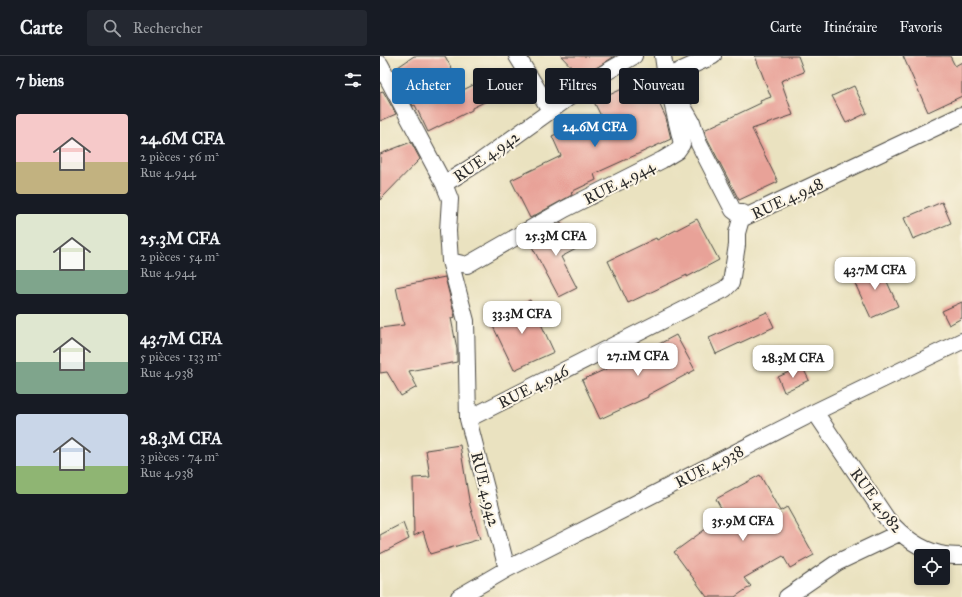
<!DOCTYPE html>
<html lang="fr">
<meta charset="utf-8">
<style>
:root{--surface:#171b24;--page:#242831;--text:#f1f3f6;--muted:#9ea1a6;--line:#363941;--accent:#1f6fb2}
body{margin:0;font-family:"IM FELL Great Primer",serif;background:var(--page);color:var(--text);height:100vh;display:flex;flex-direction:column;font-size:15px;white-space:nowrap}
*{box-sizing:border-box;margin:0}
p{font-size:13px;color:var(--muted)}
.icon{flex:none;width:22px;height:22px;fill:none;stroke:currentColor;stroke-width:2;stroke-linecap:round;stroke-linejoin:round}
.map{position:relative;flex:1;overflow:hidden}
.panel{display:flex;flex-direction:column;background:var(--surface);width:380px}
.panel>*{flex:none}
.top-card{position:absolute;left:12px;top:12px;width:380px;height:36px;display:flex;gap:8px}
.fabs{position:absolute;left:534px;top:493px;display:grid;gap:8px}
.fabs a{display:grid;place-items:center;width:36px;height:36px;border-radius:4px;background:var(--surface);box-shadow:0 2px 6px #0003;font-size:20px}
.price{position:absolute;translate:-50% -34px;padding:0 9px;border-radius:8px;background:#fff;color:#222;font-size:13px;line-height:26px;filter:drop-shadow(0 1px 2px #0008)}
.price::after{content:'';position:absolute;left:50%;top:24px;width:12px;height:9px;margin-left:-6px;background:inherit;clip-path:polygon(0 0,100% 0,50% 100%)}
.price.selected{background:var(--accent);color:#fff}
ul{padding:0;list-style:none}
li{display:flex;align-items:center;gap:12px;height:100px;padding:0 16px}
li span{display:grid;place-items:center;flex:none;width:112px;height:80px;border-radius:4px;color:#555}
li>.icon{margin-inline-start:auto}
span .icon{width:48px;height:48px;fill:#fffc;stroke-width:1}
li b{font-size:17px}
h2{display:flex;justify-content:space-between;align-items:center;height:48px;padding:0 16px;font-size:17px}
.tag{padding:0 14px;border-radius:4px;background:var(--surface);box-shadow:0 2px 6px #0003;font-size:14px;line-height:36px}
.tag.selected{background:var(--accent);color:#fff}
header{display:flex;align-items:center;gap:24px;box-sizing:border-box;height:56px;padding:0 20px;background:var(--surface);border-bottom:1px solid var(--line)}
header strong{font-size:19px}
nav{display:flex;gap:22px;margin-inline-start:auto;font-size:14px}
.search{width:280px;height:36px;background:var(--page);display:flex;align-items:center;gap:10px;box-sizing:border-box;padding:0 14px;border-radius:4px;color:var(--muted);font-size:15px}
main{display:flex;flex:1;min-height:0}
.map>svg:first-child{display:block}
</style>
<header>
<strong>Carte</strong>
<div class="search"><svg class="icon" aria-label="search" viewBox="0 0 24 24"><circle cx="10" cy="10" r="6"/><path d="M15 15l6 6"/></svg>Rechercher</div>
<nav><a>Carte</a><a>Itinéraire</a><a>Favoris</a></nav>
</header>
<main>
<section class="panel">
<h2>7 biens<svg class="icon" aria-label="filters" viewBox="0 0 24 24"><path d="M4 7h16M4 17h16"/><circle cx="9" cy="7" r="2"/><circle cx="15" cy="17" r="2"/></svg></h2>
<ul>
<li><span style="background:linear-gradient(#f6c9c9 60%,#c2b280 0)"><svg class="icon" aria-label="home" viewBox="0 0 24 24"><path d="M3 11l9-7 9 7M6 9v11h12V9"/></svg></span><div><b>24.6M CFA</b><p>2 pièces · 56 m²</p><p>Rue 4.944</p></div></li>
<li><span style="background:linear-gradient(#dfe7d0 70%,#7fa58c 0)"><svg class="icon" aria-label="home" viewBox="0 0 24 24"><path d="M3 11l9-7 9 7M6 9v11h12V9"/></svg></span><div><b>25.3M CFA</b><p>2 pièces · 54 m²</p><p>Rue 4.944</p></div></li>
<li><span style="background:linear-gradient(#dfe7d0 60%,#7fa58c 0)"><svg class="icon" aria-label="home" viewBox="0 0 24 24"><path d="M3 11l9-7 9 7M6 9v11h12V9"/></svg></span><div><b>43.7M CFA</b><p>5 pièces · 133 m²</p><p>Rue 4.938</p></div></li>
<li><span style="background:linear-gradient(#c9d6e8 65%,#8fb573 0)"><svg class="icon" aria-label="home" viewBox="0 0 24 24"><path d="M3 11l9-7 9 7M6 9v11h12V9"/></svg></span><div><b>28.3M CFA</b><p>3 pièces · 74 m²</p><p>Rue 4.938</p></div></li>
</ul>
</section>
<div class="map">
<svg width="582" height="541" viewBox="0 0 582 541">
<rect width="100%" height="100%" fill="#fcf5e5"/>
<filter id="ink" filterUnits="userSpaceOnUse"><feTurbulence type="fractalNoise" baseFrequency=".025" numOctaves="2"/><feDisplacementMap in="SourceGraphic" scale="8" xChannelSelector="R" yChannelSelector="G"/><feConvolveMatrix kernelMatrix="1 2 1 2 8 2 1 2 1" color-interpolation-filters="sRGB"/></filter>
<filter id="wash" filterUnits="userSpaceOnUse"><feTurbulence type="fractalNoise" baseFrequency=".012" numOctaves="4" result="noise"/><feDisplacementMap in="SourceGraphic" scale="16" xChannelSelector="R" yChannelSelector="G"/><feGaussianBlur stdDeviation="0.9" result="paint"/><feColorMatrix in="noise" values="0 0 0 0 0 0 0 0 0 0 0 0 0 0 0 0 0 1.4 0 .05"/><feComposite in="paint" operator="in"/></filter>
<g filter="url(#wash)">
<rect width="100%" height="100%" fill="#eae2c0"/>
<g id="blocks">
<!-- building -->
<path fill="#e8a298" d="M34,0H65L83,34L120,16L129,34L92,52V54L48,76L35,49L33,50L21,26L26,24L18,11Z
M181,0H235L202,21L196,16Z
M375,0H418L424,16L401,25L413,59L372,73L398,126L359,144L328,84L324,74L381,47L380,45L391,41Z
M523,0H570L575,10L582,6V40L548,56Z
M253,28L259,40L273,34L286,62L291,83L214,118L216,124L191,136L192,139L150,162L131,124L181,100L172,80L191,71L193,74L221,60L214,46Z
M474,30L487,57L466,67L452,40Z
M3,35L16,58L0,65V36Z
M31,86L40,103L0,144V98Z
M562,146L571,167L533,183L524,162Z
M317,163L339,204L307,221V219L248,247L228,205L276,182L277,184Z
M181,166L196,193L181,201L197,232L179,241L150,187L160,181L159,179Z
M499,208L518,250L491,262L472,221Z
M65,221L75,261L71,262L77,293V306L29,315L37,331L21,340L7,316L0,317V272L24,269L16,231Z
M150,244L174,296L134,314L110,264Z
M582,246V262L569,269L562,255Z
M387,256L394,271L336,298L329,282Z
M296,279L315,314L268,339V341L220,363L202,324L250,302L251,303Z
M422,310L429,324L404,336L398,321Z
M80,389L90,450L100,483L50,498L43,475L34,480L33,422L50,421L46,394Z
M380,419L400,455L407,451L434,499L410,512L403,500L364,522L371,530L355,541H327L294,496L345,459L336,443Z
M23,467L29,483L0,498V479Z"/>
</g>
</g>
<g filter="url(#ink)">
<use href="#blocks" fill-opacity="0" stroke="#484641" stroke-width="1"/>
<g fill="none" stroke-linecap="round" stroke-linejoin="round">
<defs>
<path id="street" d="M137,0L170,54
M283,0L286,21L333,0
M0,8L64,128
M286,21L312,66L319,88L353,154L357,157H363L361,163L582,59
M70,205L87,209L185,153L282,104L297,95L302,88L290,38
M435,356L507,463C522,480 538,493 560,498C567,500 575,500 582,500
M88,363L345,233L351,227L357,189V177L361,163
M127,513L88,363L86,265L70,205L68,175L70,143L64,128L98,107L216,22L254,0
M79,541L127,513L435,356L582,285
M407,541L458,506L519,477"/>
</defs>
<!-- street casing -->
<use href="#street" stroke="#484641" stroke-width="18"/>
<!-- street -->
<use href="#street" stroke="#fff" stroke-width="16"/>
</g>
</g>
<g text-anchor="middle" stroke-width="4" stroke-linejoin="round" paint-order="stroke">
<!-- street labels -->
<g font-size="16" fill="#2b2b2b" stroke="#fcf5e5">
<text transform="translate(106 100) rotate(-35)" y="6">RUE 4.942</text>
<text transform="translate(239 126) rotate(-27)" y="6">RUE 4.944</text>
<text transform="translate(407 142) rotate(-25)" y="6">RUE 4.948</text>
<text transform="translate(153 330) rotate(-27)" y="6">RUE 4.946</text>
<text transform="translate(329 410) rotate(-27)" y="6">RUE 4.938</text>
<text transform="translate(106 433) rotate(76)" y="6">RUE 4.942</text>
<text transform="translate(497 444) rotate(53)" y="6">RUE 4.982</text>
</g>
</g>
</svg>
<div class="fabs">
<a><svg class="icon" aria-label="locate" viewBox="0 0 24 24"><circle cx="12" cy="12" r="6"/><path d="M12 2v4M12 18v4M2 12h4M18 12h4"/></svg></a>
</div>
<b class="price selected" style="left:215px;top:92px">24.6M CFA</b>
<b class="price" style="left:176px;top:201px">25.3M CFA</b>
<b class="price" style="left:495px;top:235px">43.7M CFA</b>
<b class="price" style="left:142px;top:279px">33.3M CFA</b>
<b class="price" style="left:258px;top:321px">27.1M CFA</b>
<b class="price" style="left:413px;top:323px">28.3M CFA</b>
<b class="price" style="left:363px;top:486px">35.9M CFA</b>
<div class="top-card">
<a class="tag selected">Acheter</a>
<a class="tag">Louer</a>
<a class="tag">Filtres</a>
<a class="tag">Nouveau</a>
</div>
</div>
</main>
